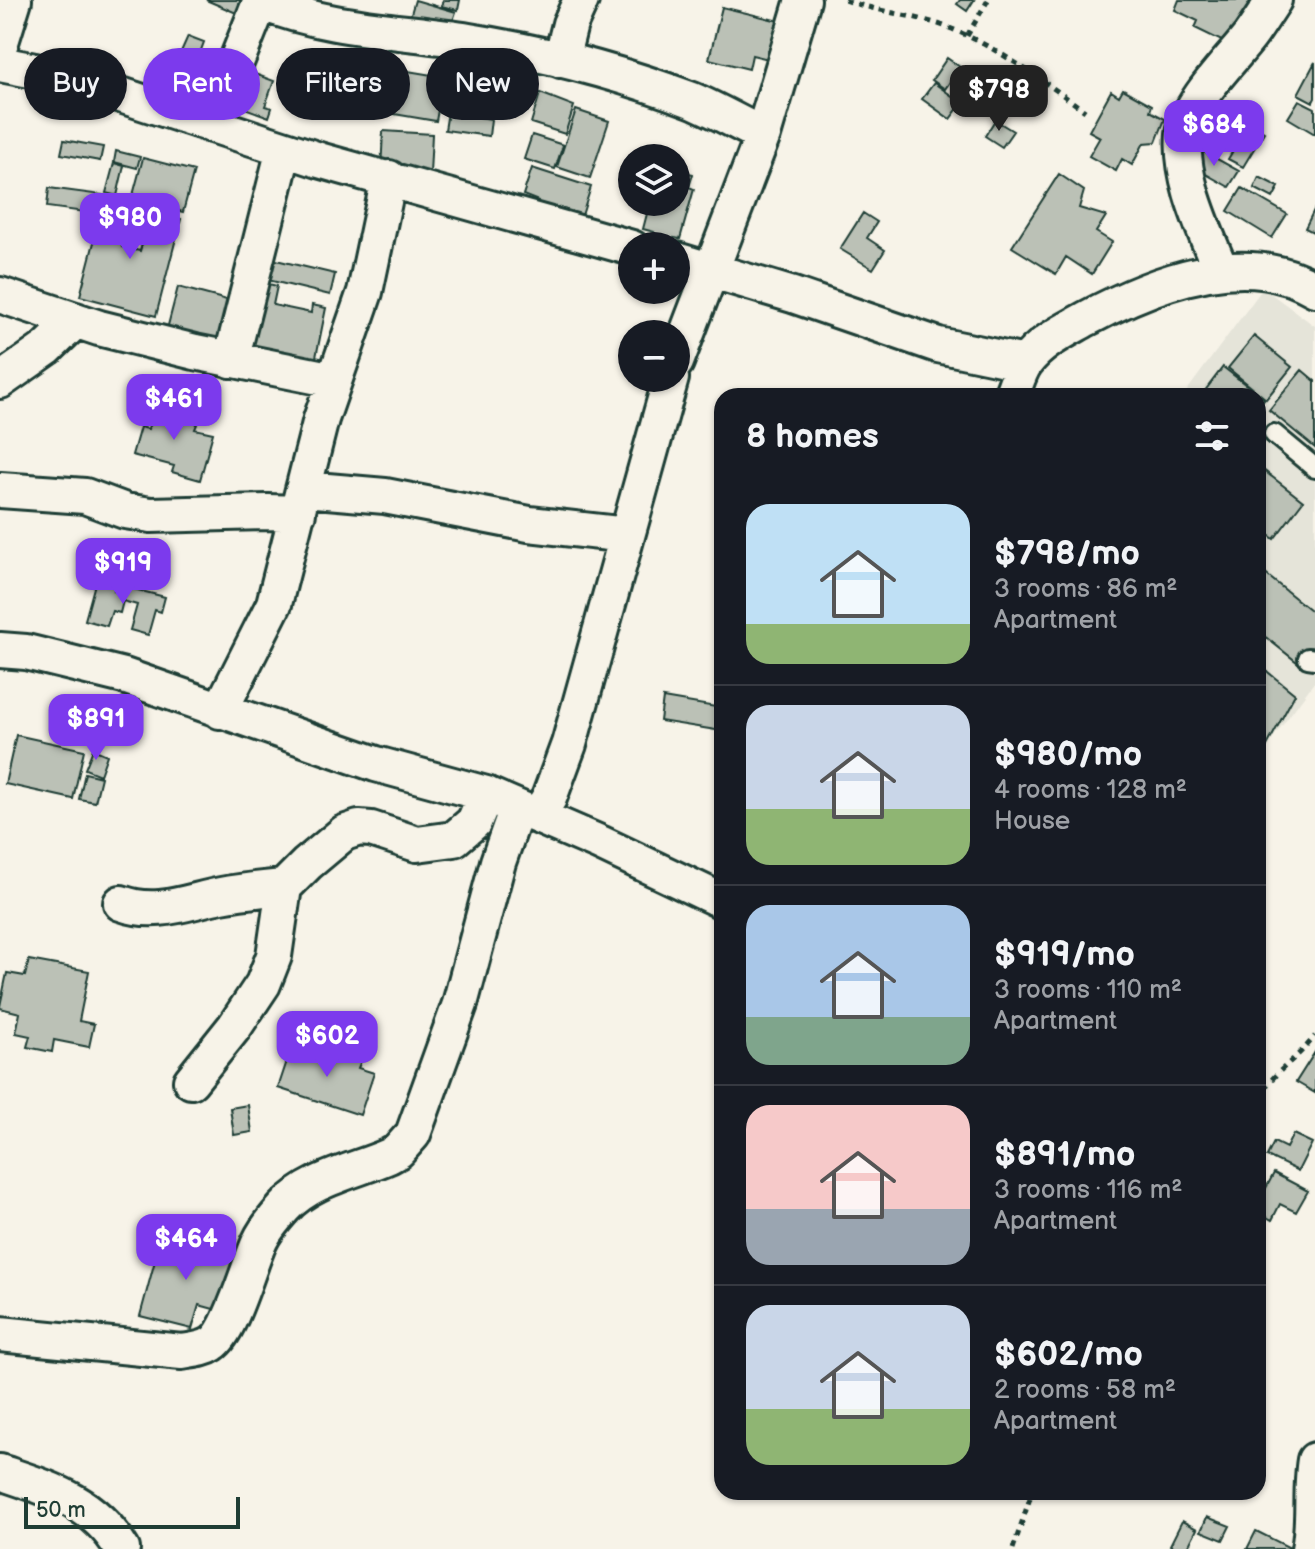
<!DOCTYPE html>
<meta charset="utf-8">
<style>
:root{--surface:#171b24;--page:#242831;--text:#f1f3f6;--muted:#9ea1a6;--line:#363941;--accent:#7c3aed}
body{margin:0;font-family:"Balsamiq Sans",sans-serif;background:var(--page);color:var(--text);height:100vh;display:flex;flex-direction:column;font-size:30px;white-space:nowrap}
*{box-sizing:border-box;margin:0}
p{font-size:26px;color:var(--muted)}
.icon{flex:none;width:44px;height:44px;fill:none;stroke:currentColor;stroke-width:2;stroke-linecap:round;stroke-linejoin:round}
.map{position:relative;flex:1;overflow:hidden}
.panel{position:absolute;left:714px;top:388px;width:552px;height:1112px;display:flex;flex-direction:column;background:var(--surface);border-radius:24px;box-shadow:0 2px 6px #0004}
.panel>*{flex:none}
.banner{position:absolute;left:24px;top:48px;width:570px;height:72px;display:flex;gap:16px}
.tools{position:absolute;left:618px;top:144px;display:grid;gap:16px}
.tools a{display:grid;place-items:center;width:72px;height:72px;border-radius:50%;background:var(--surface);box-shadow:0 2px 6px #0004;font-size:40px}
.scale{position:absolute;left:24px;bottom:20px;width:216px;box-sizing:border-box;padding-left:8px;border:4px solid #1f3d34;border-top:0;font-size:22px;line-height:28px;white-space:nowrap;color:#1f3d34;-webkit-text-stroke:6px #f7f3e8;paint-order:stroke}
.price{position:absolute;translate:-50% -68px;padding:0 18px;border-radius:16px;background:var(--accent);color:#fff;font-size:26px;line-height:52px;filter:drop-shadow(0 2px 4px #0008)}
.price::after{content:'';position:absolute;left:50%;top:48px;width:24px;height:18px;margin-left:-12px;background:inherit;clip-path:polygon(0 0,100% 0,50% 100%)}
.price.selected{background:#222;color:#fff}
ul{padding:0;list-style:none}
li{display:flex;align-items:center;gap:24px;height:200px;padding:0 32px}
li+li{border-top:2px solid var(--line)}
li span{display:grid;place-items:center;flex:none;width:224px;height:160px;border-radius:24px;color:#555}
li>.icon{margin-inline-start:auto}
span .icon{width:96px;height:96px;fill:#fffc;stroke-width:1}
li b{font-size:34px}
h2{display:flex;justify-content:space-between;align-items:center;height:96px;padding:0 32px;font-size:34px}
.pill{padding:0 28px;border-radius:36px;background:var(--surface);box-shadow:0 2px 6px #0004;font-size:28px;line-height:72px}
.pill.selected{background:var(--accent);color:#fff}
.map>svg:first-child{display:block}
</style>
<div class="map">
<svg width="1315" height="1549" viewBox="0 0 1315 1549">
<rect width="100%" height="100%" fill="#f7f3e8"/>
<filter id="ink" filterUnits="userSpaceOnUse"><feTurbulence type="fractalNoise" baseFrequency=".0125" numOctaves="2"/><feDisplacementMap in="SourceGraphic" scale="16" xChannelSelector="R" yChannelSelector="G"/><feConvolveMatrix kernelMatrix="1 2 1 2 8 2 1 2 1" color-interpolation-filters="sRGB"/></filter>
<g filter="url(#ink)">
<!-- built -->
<path fill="#e5e4d9" d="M1263,288L1315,326V681L1267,746L1258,740V396H1183Z"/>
<!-- building -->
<path fill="#bbc1b6" stroke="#1f3d34" stroke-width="2" d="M206,0H256L248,18Z
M415,0L456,12L450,29L410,17Z
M443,0H460L458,10L441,6Z
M960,0H974L967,11L957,4Z
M1179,0H1247L1257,4L1236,48L1195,28L1198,21L1175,10Z
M722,7L783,22L773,60L752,55L749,69L709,59Z
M188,36L204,42L197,61L180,54Z
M947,58L960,67L945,89L932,80Z
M169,62L218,83L210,104L159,83Z
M1315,62V98L1313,102L1298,94Z
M396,69L444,77L436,121L388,113Z
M244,70L274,81L265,106L272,108L269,117L231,103Z
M344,70L356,75L349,96L336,91Z
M991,79L998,85L987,97L980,90Z
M934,83L962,103L950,119L922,99Z
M370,84L387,90L383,105L366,100Z
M450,89L462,91L458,109L446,107Z
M1123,89L1152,105L1150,111L1165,119L1156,142L1144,143L1132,165L1122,159L1116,171L1089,156L1100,137L1089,131L1111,91L1119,96Z
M540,93L574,106L565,134L531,123Z
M970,93L982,101L975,111L964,103Z
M335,100L377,104L375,118L334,113Z
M1299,100L1315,108V134L1288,118Z
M1222,107L1264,132L1243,167L1228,159L1234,149L1217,138L1210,148L1200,142Z
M576,110L609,121L590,178L557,167Z
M448,112L491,119L489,136L445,130Z
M995,120L1013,131L1002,147L985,136Z
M383,131L432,134L430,174L381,171Z
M532,135L563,145L555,169L524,159Z
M64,140L103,147L100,161L61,154Z
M1199,149L1239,171L1229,187L1190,165Z
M116,151L140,157L137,168L114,162Z
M143,158L194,171L183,212L132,199Z
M114,163L124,166L117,196L106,193Z
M532,168L591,187L578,228L533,208L536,200L523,195Z
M676,170L693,174L689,187L694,189L680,239L674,238L672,246L650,245L654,232L643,229L650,202H676Z
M1059,174L1084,191L1079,208L1106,216L1096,232L1112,242L1092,274L1066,257L1056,274L1012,247Z
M1259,177L1279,187L1273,198L1254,188Z
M49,188L102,195L99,214L47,207Z
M1242,188L1287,214L1272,238L1228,211Z
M105,200L132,207L122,247L140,251L151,212L181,219L156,316L80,296Z
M1315,208V233L1305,228Z
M863,213L877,222L867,238L885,250L873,269L840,249Z
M272,259L335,274L330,295L268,280Z
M260,282L277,286L273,305L311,313L312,305L326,308L315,362L246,348Z
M178,287L242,304L230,352L165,337Z
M1254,336L1292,367L1266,399L1228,368Z
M1223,367L1264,399L1258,408V396H1201Z
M1302,370L1315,381V448L1269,410Z
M156,402L186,410L183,418L198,422L195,429L213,433L200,480L172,472L174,466L132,455L140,427L148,429Z
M1258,466L1303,501L1274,539L1258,527Z
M1258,568L1315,614V650L1302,666L1258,631Z
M96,580L116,585L114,591L125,594L126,587L165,597L161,612L155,610L148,635L130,630L137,605L123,601L120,613L112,611L107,626L85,620Z
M1258,664L1295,694L1267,746L1258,739Z
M663,698L722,708V731L660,721Z
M16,735L84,750L73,799L5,784Z
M93,749L107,755L100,775L85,769Z
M85,773L101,777L95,802L79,799Z
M29,960L89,971L79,1021L94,1024L89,1047L54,1040L52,1052L27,1047L30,1036L16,1033L20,1013L0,1008V1006L7,973L25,976Z
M292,1046L334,1059L337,1053L361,1061L358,1068L374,1073L360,1115L278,1088Z
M1315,1052V1093L1296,1082Z
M248,1105L252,1132L234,1135L230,1108Z
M1293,1134L1312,1143L1298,1171L1267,1156L1274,1142L1286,1148Z
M1274,1173L1308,1191L1296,1212L1280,1204L1272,1220L1258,1212V1203Z
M179,1236L213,1244L211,1255L234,1261L221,1311L199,1305L192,1329L140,1316L160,1242L176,1246Z
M1207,1517L1230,1526L1223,1540L1201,1531Z
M1182,1521L1197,1529L1187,1549H1178L1170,1545Z
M1256,1531L1292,1549H1247Z"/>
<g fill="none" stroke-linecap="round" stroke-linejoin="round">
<defs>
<path id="service" d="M1274,434L1315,468
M1308,658L1315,659"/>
<path id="minor" d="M260,2C327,29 398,30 469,41C544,53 621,73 692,100C716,110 740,124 763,135
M0,45L14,0
M561,60L570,24L581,0
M0,64L66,77L319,160L632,248
M211,125L261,0
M676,260L793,295L938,345L1025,363
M1221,271C1204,228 1180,181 1184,134C1187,103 1231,61 1250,36C1258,25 1266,12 1274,0
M0,295L99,328L195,352L334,380
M231,360L284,149
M676,362L763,135L803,0
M0,381L47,348L76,320
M1011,396C1016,385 1019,371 1026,362C1041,342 1065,331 1086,319C1151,284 1244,246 1315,289
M304,489L385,496L529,524L627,535
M0,490L85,496L125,511L151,515L268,512L298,513
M0,650L26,652L124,676L376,764L486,794L600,843L722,901
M220,711L274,604L321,419L365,292L389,178
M538,815L549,798L569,744L671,378
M121,903C156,916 186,902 221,895C242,891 263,889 284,887
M191,1081L235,1026L263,984L274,956L284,887L307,864L344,833L359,828L371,829L417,844L454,839L474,822L486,794
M0,1334L182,1352C192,1350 203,1350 212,1344C231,1332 248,1267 259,1243C264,1231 275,1218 284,1208C310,1179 355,1171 389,1156L398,1151L413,1134L460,1004L498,862L517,808
M0,1472C50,1489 94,1501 122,1549
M1309,1549C1315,1521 1310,1489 1315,1460"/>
</defs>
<!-- service casing -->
<use href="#service" stroke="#1f3d34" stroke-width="24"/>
<!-- minor casing -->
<use href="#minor" stroke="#1f3d34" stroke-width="40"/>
<!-- path -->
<path stroke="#1f3d34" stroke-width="5" stroke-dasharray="6 6" stroke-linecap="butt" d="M845,0C878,12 914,15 947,27C996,46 1043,81 1085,111
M967,36L988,0
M1258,1099C1272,1072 1297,1060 1315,1036
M1013,1549L1032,1492"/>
<!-- service -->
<use href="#service" stroke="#f7f3e8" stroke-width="18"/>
<!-- minor -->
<use href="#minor" stroke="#f7f3e8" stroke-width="34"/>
</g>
</g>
</svg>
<div class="tools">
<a><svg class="icon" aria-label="layers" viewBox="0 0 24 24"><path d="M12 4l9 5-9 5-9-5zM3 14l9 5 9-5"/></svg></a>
<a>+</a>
<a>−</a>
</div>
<div class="scale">50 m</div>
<b class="price selected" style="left:999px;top:133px">$798</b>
<b class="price" style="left:1214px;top:168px">$684</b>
<b class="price" style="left:130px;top:261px">$980</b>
<b class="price" style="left:174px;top:442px">$461</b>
<b class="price" style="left:123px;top:606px">$919</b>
<b class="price" style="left:96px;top:762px">$891</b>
<b class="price" style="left:327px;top:1079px">$602</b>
<b class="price" style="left:186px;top:1282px">$464</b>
<div class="banner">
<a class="pill">Buy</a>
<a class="pill selected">Rent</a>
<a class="pill">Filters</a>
<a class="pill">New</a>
</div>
<section class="panel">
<h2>8 homes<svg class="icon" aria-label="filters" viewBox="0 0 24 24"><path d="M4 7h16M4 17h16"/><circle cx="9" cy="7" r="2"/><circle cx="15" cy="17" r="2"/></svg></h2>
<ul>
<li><span style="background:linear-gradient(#bfe0f5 75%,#8fb573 0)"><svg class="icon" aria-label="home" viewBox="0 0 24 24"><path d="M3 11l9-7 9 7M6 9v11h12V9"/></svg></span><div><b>$798/mo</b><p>3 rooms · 86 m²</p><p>Apartment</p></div></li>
<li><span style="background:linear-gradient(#c9d6e8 65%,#8fb573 0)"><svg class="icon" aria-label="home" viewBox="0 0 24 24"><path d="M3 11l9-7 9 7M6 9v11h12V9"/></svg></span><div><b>$980/mo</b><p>4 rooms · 128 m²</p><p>House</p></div></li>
<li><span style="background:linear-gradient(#a9c7e8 70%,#7fa58c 0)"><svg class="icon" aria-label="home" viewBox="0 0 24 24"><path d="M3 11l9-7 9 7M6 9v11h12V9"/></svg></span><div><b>$919/mo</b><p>3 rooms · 110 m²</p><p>Apartment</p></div></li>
<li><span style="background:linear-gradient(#f6c9c9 65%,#9aa5b1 0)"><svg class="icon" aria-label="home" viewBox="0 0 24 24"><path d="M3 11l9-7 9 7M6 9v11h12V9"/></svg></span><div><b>$891/mo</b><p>3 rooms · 116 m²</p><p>Apartment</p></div></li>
<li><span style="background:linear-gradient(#c9d6e8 65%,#8fb573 0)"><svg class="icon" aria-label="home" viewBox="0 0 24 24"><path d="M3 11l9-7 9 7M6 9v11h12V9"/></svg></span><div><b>$602/mo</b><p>2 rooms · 58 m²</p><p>Apartment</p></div></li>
</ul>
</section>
</div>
